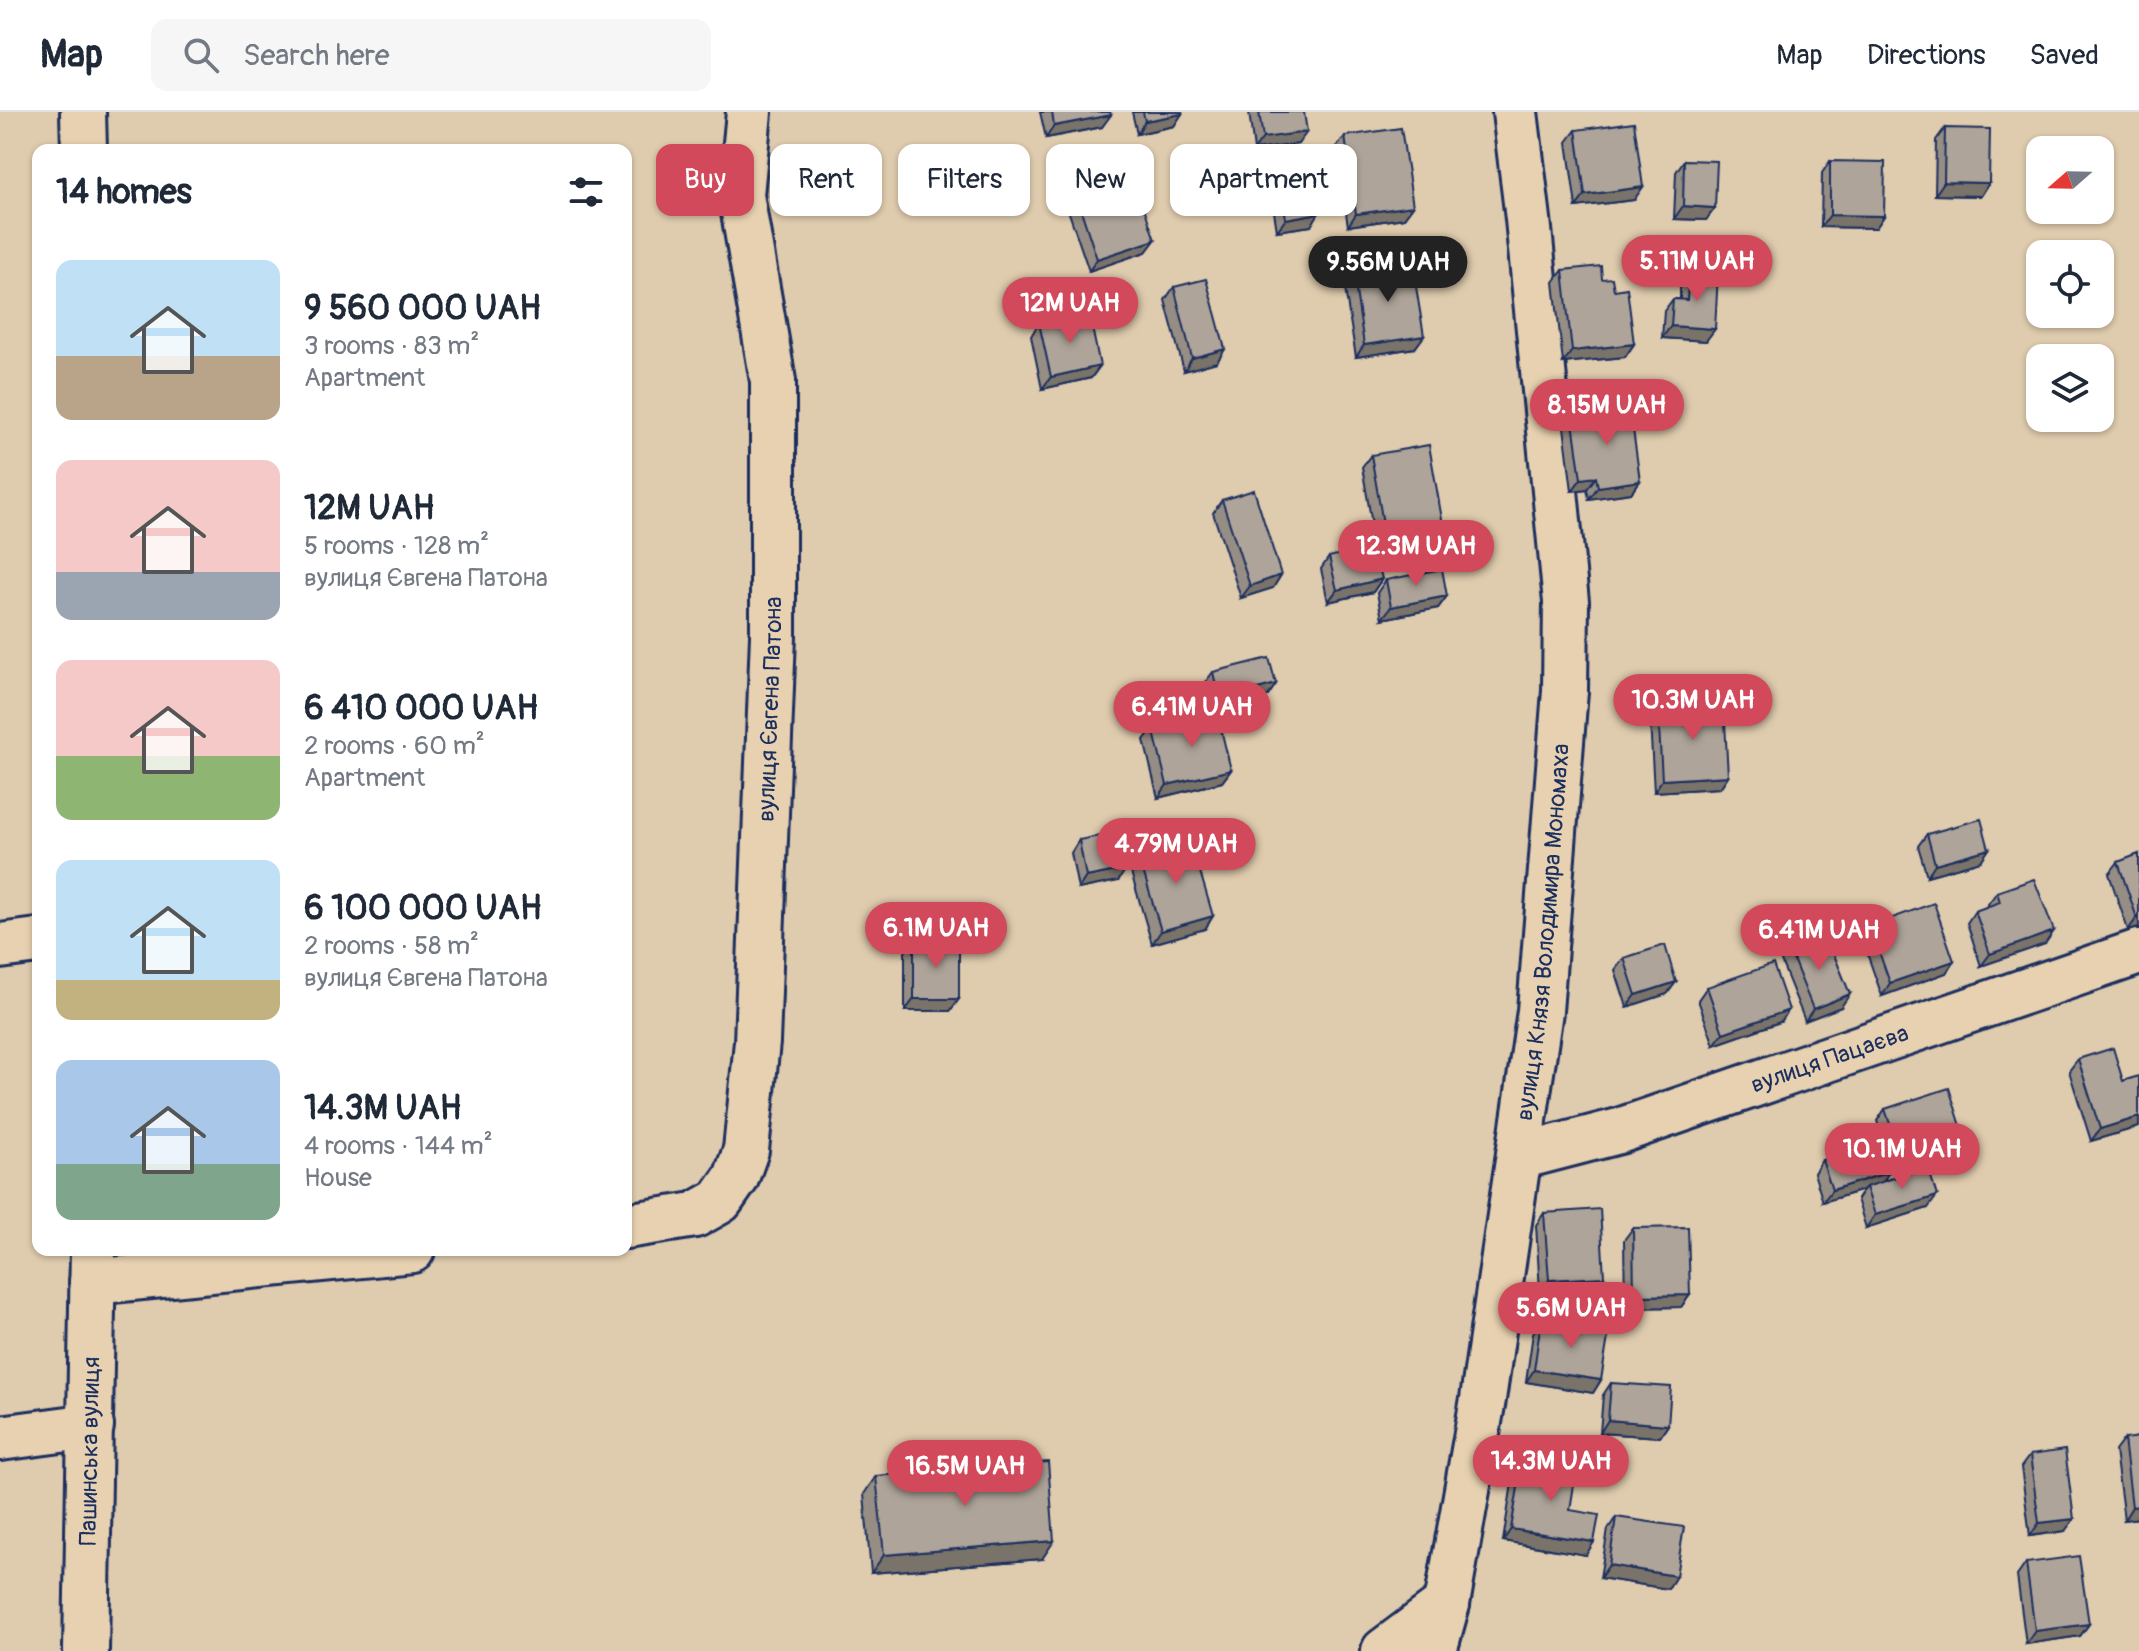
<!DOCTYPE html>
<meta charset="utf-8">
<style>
:root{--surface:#fff;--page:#f6f6f7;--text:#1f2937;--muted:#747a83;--line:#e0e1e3;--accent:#d1495b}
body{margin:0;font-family:Pangolin,sans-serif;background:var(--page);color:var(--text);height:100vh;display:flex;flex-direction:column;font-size:30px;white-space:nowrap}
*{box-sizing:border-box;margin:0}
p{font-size:26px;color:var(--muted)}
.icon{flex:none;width:44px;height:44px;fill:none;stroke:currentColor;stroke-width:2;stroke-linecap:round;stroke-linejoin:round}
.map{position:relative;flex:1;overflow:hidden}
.side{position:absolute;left:32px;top:32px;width:600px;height:1112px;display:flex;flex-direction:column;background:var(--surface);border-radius:16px;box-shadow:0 2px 6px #0004}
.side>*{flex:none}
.guide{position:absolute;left:656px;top:32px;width:760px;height:72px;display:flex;gap:16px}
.needle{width:52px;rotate:250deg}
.tools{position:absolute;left:2026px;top:24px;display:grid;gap:16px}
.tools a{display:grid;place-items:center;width:88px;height:88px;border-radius:16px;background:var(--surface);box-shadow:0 2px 6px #0004;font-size:40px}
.price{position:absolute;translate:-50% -68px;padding:0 18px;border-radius:28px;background:var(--accent);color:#fff;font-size:26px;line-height:52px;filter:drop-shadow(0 2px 4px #0008)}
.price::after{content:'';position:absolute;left:50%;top:48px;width:24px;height:18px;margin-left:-12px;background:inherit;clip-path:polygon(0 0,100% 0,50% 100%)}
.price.active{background:#222;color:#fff}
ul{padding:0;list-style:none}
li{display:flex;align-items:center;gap:24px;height:200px;padding:0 24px}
li span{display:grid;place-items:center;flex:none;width:224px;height:160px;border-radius:16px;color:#555}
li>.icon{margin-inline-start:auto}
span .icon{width:96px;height:96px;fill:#fffc;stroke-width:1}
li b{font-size:34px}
h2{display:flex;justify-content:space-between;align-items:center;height:96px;padding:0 24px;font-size:34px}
.tag{padding:0 28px;border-radius:16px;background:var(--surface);box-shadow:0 2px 6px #0004;font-size:28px;line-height:72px}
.tag.active{background:var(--accent);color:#fff}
header{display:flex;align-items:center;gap:48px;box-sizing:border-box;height:112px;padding:0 40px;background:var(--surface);border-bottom:2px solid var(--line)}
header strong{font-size:38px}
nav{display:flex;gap:44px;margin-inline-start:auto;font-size:28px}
.search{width:560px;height:72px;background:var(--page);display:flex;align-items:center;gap:20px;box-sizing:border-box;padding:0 28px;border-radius:16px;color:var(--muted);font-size:30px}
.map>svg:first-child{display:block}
</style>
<header>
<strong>Map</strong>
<div class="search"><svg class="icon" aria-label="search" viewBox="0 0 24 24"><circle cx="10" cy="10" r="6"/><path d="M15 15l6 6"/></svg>Search here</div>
<nav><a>Map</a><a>Directions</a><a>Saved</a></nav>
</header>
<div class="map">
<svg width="2139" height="1539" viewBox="0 0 2139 1539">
<rect width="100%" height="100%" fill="#dfcbad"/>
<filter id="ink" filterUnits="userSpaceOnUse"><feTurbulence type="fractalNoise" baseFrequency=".0125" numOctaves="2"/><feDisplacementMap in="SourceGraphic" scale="16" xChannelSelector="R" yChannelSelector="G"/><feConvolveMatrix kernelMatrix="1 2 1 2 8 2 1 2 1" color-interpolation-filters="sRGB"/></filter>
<g filter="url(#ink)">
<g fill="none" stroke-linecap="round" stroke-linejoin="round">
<defs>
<g id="minor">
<path d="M83,0L84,38"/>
<path d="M0,834L38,829"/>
<path id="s1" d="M1519,1045L1619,1019L2139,840"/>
<path id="s2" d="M626,1114L695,1103L720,1089L736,1066L746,1038L757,930L773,524V269L741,83L749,0"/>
<path d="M92,1170L412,1138"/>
<path d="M0,1326L91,1314"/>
<path id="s3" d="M86,1539L93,1138"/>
<path d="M1384,1539L1447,1492"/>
<path id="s4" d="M1434,1539L1447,1492L1483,1287L1540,899L1565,579L1566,490L1528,107L1515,0"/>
</g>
</defs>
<!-- minor casing -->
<use href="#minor" stroke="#1b2f5e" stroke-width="50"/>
<!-- minor -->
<use href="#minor" stroke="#e7d1b0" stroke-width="44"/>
</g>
<!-- wall -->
<path fill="#968d84" stroke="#1b2f5e" stroke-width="2" d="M1040,0H1110L1102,15L1046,26Z
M1132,0H1182L1174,14L1137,22Z
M1249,0H1304L1298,32L1254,38Z
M1945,16L1989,71L1981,84L1935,83L1936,28Z
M1576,18L1634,88L1576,95L1567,30Z
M1345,24L1413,94L1404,106L1348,114L1336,36Z
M1684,48L1715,96L1706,108L1674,107L1676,60Z
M1830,49L1884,104L1876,116L1821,115L1822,61Z
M1278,55L1311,114L1277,119L1269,67Z
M1076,83L1155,128L1146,140L1089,159L1067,95Z
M1563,158L1602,167L1614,178L1634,232L1625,245L1563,251L1554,170Z
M1353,159L1424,224L1415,236L1356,245L1344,171Z
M1689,160L1706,229L1662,226L1664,199L1673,187H1680V172Z
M1174,175L1225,237L1217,250L1184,259L1165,188Z
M1039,211L1100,254L1091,266L1042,277L1031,224Z
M1572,303L1640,369L1631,381L1589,387L1587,377L1572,379L1564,315Z
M1371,343L1434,425L1376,435L1362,355Z
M1222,388L1281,463L1273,476L1241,486L1213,401Z
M1329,445L1382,467L1373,480L1328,490L1321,457Z
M1386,468L1447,484L1438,496L1382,507L1377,481Z
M1213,560L1276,572L1268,584L1210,599L1204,572Z
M1658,596L1728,664L1720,676L1654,680L1650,608Z
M1153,616L1231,658L1222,670L1158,686L1144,628Z
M1927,722L1989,737L1981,749L1927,764L1918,734Z
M1079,728L1118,769L1078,777L1071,741Z
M2139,742V815L2128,818L2109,762L2118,750Z
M1139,745L1213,804L1205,817L1152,832L1130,757Z
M1997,780L2045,832L1981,854L1967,811L1975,799L1989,794L1988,792Z
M1870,814L1954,849L1946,861L1882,884L1862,827Z
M914,828L959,887L950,899H905V840Z
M1789,837L1841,895L1805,909L1781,849Z
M1624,846L1676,870L1667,882L1627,895L1615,858Z
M1707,875L1780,910L1714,933L1698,888Z
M2078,947L2123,969L2139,964V1015L2091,1029L2069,959Z
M1885,997L1967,1033L1959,1046L1928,1056V1096L1866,1116L1857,1087L1863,1078L1823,1090L1814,1061L1822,1048L1889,1060L1883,1069L1895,1065L1877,1009Z
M1544,1101L1595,1177L1540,1180L1536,1113Z
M1633,1116L1690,1183L1681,1195L1625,1196L1624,1128Z
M1541,1209L1601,1268L1593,1281L1526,1270L1533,1221Z
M1611,1271L1668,1313L1660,1325L1600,1321L1603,1283Z
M2124,1327L2139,1406L2124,1408L2115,1339Z
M2030,1343L2065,1419L2030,1424L2021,1355Z
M1523,1346L1570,1398L1586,1443L1503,1429L1514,1358Z
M876,1364L1042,1447L871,1461L864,1382Z
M1616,1405L1676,1464L1668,1477L1600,1466L1608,1417Z
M2026,1451L2089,1512L2080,1524L2026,1532L2017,1464Z"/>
<!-- shaded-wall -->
<path fill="#7a736b" stroke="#1b2f5e" stroke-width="2" d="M1182,2L1174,14L1137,22L1145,9Z
M1111,3L1102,15L1046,26L1054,14Z
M1307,20L1298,32L1254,38L1263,26Z
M1944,70L1989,71L1981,84L1935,83Z
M1643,75L1634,88L1576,95L1585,83Z
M1413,94L1404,106L1348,114L1356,102Z
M1683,94L1715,96L1706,108L1674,107Z
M1319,101L1311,114L1277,119L1286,107Z
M1830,103L1884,104L1876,116L1821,115Z
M1155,128L1146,140L1089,159L1097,147Z
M1671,214L1715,217L1706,229L1662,226Z
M1424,224L1415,236L1356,245L1364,233Z
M1634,232L1625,245L1563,251L1572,239Z
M1225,237L1217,250L1184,259L1192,246Z
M1100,254L1091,266L1042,277L1051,265Z
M1596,365L1587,377L1572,379L1581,367Z
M1640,369L1631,381L1589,387L1598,375Z
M1443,413L1434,425L1376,435L1385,423Z
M1281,463L1273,476L1241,486L1250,474Z
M1382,467L1373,480L1328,490L1337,478Z
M1447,484L1438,496L1382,507L1391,495Z
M1276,572L1268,584L1210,599L1219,587Z
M1231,658L1222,670L1158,686L1167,673Z
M1728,664L1720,676L1654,680L1662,668Z
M1989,737L1981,749L1927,764L1935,752Z
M1126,757L1118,769L1078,777L1086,765Z
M1213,804L1205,817L1152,832L1161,819Z
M2139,805V815L2128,818L2137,806Z
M2054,819L2045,832L1981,854L1990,842Z
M1954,849L1946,861L1882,884L1890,871Z
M1676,870L1667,882L1627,895L1636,883Z
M1850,882L1841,895L1805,909L1813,897Z
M914,887H959L950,899H905Z
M1789,898L1780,910L1714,933L1723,921Z
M2139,1005V1015L2091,1029L2100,1017Z
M1967,1033L1959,1046L1895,1066L1904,1054Z
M1889,1060L1881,1073L1866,1075L1863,1078L1823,1090L1832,1078Z
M1937,1084L1928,1096L1866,1116L1875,1103Z
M1604,1165L1595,1177L1540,1180L1549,1168Z
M1690,1183L1681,1195L1625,1196L1634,1184Z
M1534,1258L1601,1268L1593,1281L1526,1270Z
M1608,1308L1668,1313L1660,1325L1600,1321Z
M2139,1394V1406L2124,1408L2132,1395Z
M2074,1407L2065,1419L2030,1424L2039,1411Z
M1511,1417L1594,1430L1586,1443L1503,1429Z
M1054,1429L1042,1447L871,1461L884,1443Z
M1609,1453L1676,1464L1668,1477L1600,1466Z
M2089,1512L2080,1524L2026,1532L2035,1519Z"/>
<!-- building -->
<path fill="#aea499" stroke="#1b2f5e" stroke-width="2" d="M1052,0H1110L1111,3L1054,14Z
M1143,0H1182V2L1145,9Z
M1259,0H1304L1307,20L1263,26Z
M1634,10L1643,75L1585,83L1576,18Z
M1401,16L1413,94L1356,102L1345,24Z
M1945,16L1990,17L1989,71L1944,70Z
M1684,48L1717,49L1715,96L1683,94Z
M1830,49L1885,50L1884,104L1830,103Z
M1311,50L1319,101L1286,107L1278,55Z
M1133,63L1155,128L1097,147L1076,83Z
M1412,150L1424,224L1364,233L1353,159Z
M1601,154L1602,167L1612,166L1614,178L1627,176L1634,232L1572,239L1563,158Z
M1689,160L1718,162L1715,217L1671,214L1673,187L1687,188Z
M1206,167L1225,237L1192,246L1174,175Z
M1089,201L1100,254L1051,265L1039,211Z
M1630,295L1640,369L1598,375L1596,365L1581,367L1572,303Z
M1429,333L1443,413L1385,423L1371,343Z
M1254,378L1281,463L1250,474L1222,388Z
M1374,434L1382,467L1337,478L1329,445Z
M1442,457L1447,484L1391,495L1386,468Z
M1269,546L1276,572L1219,587L1213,560Z
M1724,592L1728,664L1662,668L1658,596Z
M1217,601L1231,658L1167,673L1153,616Z
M1981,707L1989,737L1935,752L1927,722Z
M1120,720L1126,757L1086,765L1079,728Z
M1191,729L1213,804L1161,819L1139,745Z
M2139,742V805L2137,806L2118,750Z
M2034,767L2054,819L1990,842L1975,799L2000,790L1997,780Z
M1934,791L1954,849L1890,871L1870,814Z
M1826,823L1850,882L1813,897L1789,837Z
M914,828H959V887H914Z
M1665,833L1676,870L1636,883L1624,846Z
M1773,852L1789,898L1723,921L1707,875Z
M2113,936L2123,969L2139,964V1005L2100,1017L2078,947Z
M1949,976L1967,1033L1904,1054L1885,997Z
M1880,1030L1889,1060L1832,1078L1822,1048Z
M1928,1055L1937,1084L1875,1103L1866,1075Z
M1600,1097L1604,1165L1549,1168L1544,1101Z
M1688,1115L1690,1183L1634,1184L1633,1116Z
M1541,1209L1609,1219L1601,1268L1534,1258Z
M1611,1271L1671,1275L1668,1313L1608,1308Z
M2139,1325V1394L2132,1395L2124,1327Z
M2065,1338L2074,1407L2039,1411L2030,1343Z
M1523,1346L1577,1354L1570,1398L1599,1403L1594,1430L1511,1417Z
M1048,1350L1054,1429L884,1443L876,1364Z
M1616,1405L1684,1415L1676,1464L1609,1453Z
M2079,1444L2089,1512L2035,1519L2026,1451Z"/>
</g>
<g text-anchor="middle" stroke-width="6" stroke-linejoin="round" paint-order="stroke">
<!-- street labels -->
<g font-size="24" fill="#1b2f5e" stroke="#e7d1b0">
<text dy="8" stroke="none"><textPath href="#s2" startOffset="598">вулиця Євгена Патона</textPath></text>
<text dy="8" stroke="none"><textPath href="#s4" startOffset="728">вулиця Князя Володимира Мономаха</textPath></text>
<text dy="8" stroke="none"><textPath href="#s1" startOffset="326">вулиця Пацаєва</textPath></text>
<text dy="8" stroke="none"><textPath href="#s3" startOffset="200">Пашинська вулиця</textPath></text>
</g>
</g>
</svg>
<div class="tools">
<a><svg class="needle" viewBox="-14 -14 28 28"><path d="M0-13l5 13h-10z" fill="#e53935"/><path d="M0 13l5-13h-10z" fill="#747a83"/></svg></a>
<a><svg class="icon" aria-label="locate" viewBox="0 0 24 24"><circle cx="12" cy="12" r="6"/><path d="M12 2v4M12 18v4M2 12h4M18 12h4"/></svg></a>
<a><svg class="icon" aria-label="layers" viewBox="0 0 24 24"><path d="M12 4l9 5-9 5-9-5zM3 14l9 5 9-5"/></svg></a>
</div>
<b class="price" style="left:1697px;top:191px">5.11M UAH</b>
<b class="price active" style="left:1388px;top:192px">9.56M UAH</b>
<b class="price" style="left:1070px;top:233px">12M UAH</b>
<b class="price" style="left:1607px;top:335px">8.15M UAH</b>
<b class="price" style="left:1416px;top:476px">12.3M UAH</b>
<b class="price" style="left:1693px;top:630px">10.3M UAH</b>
<b class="price" style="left:1192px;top:637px">6.41M UAH</b>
<b class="price" style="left:1176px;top:774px">4.79M UAH</b>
<b class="price" style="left:936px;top:858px">6.1M UAH</b>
<b class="price" style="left:1819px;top:860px">6.41M UAH</b>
<b class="price" style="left:1902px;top:1079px">10.1M UAH</b>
<b class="price" style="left:1571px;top:1238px">5.6M UAH</b>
<b class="price" style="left:1551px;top:1391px">14.3M UAH</b>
<b class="price" style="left:965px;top:1396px">16.5M UAH</b>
<div class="guide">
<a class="tag active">Buy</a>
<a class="tag">Rent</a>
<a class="tag">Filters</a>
<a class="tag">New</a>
<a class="tag">Apartment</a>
</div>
<section class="side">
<h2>14 homes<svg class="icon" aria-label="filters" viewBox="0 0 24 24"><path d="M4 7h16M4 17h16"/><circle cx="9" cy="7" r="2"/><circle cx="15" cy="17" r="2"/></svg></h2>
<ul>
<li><span style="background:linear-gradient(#bfe0f5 60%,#b9a48a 0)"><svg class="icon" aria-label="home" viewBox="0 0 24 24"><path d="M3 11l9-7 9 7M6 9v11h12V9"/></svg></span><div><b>9 560 000 UAH</b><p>3 rooms · 83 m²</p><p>Apartment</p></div></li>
<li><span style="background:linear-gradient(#f6c9c9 70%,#9aa5b1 0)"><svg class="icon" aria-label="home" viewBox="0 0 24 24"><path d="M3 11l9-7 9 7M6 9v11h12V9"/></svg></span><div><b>12M UAH</b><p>5 rooms · 128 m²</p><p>вулиця Євгена Патона</p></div></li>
<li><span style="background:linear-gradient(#f6c9c9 60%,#8fb573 0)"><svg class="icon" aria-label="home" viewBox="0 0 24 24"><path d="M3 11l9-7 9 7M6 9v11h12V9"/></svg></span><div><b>6 410 000 UAH</b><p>2 rooms · 60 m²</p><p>Apartment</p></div></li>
<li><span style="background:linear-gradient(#bfe0f5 75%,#c2b280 0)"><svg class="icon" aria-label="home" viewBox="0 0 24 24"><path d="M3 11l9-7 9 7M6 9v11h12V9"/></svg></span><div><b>6 100 000 UAH</b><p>2 rooms · 58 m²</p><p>вулиця Євгена Патона</p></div></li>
<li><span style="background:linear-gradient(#a9c7e8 65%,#7fa58c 0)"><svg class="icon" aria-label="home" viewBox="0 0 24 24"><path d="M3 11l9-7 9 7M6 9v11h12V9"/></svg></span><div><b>14.3M UAH</b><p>4 rooms · 144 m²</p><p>House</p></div></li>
</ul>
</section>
</div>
